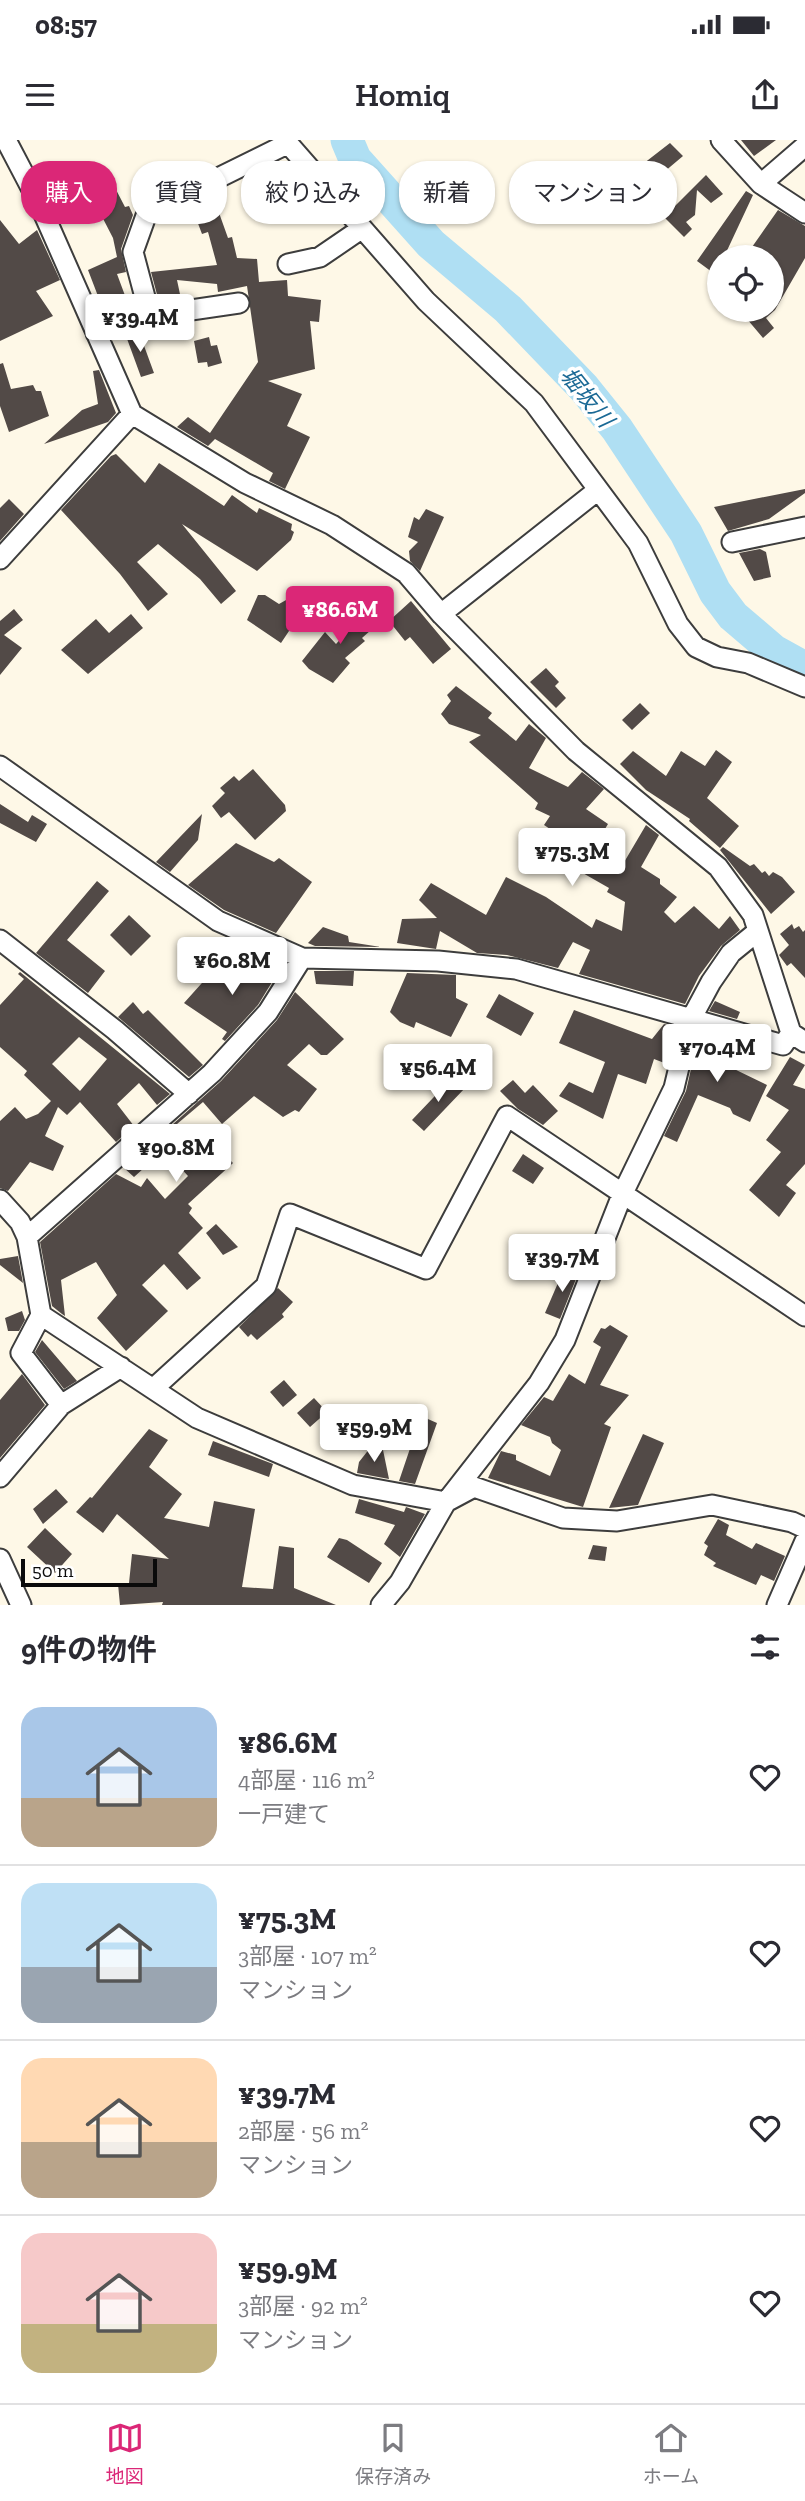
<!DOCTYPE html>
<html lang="ja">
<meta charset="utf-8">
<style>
:root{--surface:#fff;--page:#f7f7f7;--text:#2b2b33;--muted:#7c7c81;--line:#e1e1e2;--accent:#db2777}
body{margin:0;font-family:"Zilla Slab","Noto Sans JP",serif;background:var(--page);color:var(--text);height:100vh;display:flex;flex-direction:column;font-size:26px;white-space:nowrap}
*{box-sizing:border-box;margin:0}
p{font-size:23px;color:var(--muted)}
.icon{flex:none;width:38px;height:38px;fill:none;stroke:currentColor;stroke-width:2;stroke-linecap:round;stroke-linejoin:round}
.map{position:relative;height:1465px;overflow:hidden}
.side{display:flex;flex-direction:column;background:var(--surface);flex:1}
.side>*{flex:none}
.banner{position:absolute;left:21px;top:21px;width:763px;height:63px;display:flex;gap:14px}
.tools{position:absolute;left:707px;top:105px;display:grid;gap:14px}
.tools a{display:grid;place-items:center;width:77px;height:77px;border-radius:50%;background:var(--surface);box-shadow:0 2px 5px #0004;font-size:35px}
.scale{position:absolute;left:21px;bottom:18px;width:136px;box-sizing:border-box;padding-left:7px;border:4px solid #0a0a0a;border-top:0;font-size:19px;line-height:24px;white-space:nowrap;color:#0a0a0a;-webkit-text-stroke:5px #fff;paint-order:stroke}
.price{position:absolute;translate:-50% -60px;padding:0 16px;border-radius:7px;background:#fff;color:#222;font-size:23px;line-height:46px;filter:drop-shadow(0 2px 4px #0008)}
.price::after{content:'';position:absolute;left:50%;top:42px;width:21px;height:16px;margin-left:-10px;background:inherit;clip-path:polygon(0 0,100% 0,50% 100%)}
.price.selected{background:var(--accent);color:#fff}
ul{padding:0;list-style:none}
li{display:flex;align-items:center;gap:21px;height:175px;padding:0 21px}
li+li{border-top:2px solid var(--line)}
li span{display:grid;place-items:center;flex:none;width:196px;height:140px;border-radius:21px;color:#555}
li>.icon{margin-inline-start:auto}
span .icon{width:84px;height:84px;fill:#fffc;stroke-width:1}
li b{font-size:30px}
h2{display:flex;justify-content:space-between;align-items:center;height:84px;padding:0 21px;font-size:30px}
.pill{padding:0 24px;border-radius:28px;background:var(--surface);box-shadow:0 2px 5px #0004;font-size:24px;line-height:63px}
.pill.selected{background:var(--accent);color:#fff}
.status{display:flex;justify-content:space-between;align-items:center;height:49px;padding:0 35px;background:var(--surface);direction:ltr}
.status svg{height:19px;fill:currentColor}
header{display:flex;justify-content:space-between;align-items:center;height:91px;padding:0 21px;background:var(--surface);font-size:32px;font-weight:600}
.tab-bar{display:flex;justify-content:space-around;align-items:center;height:98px;border-top:2px solid var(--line);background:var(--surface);font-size:19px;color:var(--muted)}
.tab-bar a{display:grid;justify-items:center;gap:4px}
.tab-bar .selected{color:var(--accent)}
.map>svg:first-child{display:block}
</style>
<div class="status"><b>08:57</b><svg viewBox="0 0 49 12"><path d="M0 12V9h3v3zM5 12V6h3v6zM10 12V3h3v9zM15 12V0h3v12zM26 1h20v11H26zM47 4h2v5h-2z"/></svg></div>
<header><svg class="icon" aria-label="menu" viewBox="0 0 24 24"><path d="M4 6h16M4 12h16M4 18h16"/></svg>Homiq<svg class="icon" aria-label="share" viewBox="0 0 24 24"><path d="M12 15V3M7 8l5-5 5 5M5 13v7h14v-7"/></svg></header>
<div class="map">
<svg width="805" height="1465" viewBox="0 0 805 1465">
<rect width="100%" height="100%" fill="#fef8e7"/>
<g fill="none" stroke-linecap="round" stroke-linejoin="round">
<!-- river -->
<path stroke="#afdff3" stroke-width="33" d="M347,0L355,19L431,104L508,169L584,248L617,289L686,393L715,452L733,476L774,511L805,528"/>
</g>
<!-- building -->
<path fill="#524a47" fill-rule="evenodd" d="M741,0H776L754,16Z
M670,3L683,16L651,43L673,68L706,35L723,54L711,63L697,50L695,75L686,82L692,89L684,97L660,73L653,78L621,41Z
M112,42L125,67L129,66L133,75L121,109L126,132L117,134L130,169L106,177L88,130L117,117L113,98L97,67L72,79L66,66Z
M746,51L753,55L724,117H719L712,132L697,121Z
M217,52L222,66L218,70L228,98L232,97L237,118L257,119L259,142L287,140L288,156L321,160L319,182L310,181L315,229L268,241L302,254L287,286L310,297L285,349L269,341L273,333L215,299L208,306L177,287L188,277L210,293L258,222L247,146L218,152L217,144L177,140L181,159L159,162L151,132L217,125L208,92L202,94L191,65Z
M778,70L805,86V118L775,170L766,178L774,188L763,198L747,179L749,170H772V117H745Z
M0,80L19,104L37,90L60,140L36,151L53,176L0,201Z
M139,192L154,233L141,237L126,196Z
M209,197L211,206L217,205L222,223L208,227L207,222L198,223L194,201Z
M3,223L11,249L33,245L36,251H41L49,276L9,292L0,266V224Z
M99,230L116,273L108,282L44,304L82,270L98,264L93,231Z
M116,314L145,343L159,323L224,366L232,355L257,373L259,368L292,384L291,390L294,392L291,400L257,431L182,384L236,451L221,464L200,439L158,404L137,422L168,454L148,471L120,434L61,370L111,316Z
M805,349V353L769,379L728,391L714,367Z
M9,359L24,374L0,401V368Z
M426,369L444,377L420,431L410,421L409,411L418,402L408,397L414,377L419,380Z
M760,409L766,412L771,437L754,441L739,413Z
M258,455H265L279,464L295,455L291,471L299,476L281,503L247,480Z
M411,461L451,509L433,524L410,497L405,501L389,481Z
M365,465L380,482L362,498L365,501L345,518L350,523L333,543L309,529L302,521L325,492L336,504L355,483L346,473L353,467Z
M14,469L23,480L4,495L22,508L0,535V481Z
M131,474L143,488L88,534L61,510L96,479L109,493Z
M546,528L559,542L555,546L566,558L556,568L530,542Z
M456,546L492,573L488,578L516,601L529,584L546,598L529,628L568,647L582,632L604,649L586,669L608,684L596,704L623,724L646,685L659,695L641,727L660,739V744L677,757L664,772L675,783L694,766L719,789L730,776L740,790L721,806L699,836L685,864L579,834L590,810L573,802L558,828L507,815L477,813L440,791L436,809L397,803L402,779L437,778L419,760L431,743L486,775L506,737L546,757L592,788L596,779L622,791L625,762L607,752L609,748L567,724L577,707L544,685L550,676L535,669L538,663L469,602L481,595L449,584L441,574L451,561L447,555Z
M640,563L650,573L632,590L622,580Z
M716,610L732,622L707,658L739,686L720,708L689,681L690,679L646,650L620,624L633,611L666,636L681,611L705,626Z
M253,629L285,665L286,671L255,700L229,672L221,678L212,666L225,653L220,648L234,636L239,641Z
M0,664L28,682L32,675L47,684L36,702L0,683Z
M202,674L198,700L170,732L156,722Z
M236,703L274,722L279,718L312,742L276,793L224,770L188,745Z
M723,707L750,726L754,724L762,733L765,731L769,736L773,732L782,737L795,752L771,774L720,710Z
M97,741L109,751L67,800L105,831L88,853L36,813Z
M129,775L151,796L131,816L110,795Z
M792,784L794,789L799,786L803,792L805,790V838L791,823L787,826L779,815L789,805L780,794Z
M323,787L348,796L349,802L381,807L315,806L308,803Z
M256,821L277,834L258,865L225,901L222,899L227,892L184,863L210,834L227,845L244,822L251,827Z
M314,831H354L353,846L316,844Z
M20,832L170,954L157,965L139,943L117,964L134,986L116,1002L80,962L67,975L58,967L45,996L64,1006L53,1031L30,1022L8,1051L0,1048V981L15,967L26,979L38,974L51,961L24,935L27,931L0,907V865L24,839L18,834ZM79,897L107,919L80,951L52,924Z
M407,833L456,835V858L468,864L451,897L416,882L414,888L400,882L390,872Z
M295,852L344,899L327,915H321L309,904L287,925L317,949L299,972L295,970L283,977L254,956L222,984L203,962L177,984L207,1018L218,1008L233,1023L188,1064L192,1068L189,1073L203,1088L178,1113L201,1138L187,1150L164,1124L142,1145L168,1171L126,1211L97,1178L117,1155L96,1122L61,1140L65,1176L62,1174L52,1166L40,1102L116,1034L141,1047L147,1038L165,1059L188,1036L164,1010L134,1037L124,1028L221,941L277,880Z
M499,854L534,873L521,896L486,877Z
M715,861L740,872L737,879L709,871Z
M133,862L143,874L148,870L203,925L189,937L118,877Z
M574,870L652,899L664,884L676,887L667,924L654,919L646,944L618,934L603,979L559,956L569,942L593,953L605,922L559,903Z
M699,894L728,902L736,908L730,927L767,945L750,982L733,974L730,968L698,955L677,1002L664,996L686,951Z
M790,917L805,925L793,945L805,949V1024L786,1045L796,1053L779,1077L749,1050L781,1012L766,1000L789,970L766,956Z
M453,937L465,948L424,991L412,980Z
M513,940L525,953L533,945L558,971L543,985L518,969L500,951Z
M523,1014L544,1028L533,1044L512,1031Z
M216,1084L238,1107L223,1115L206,1093Z
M18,1116L23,1143L0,1125V1119Z
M564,1129L578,1134L560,1179L545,1173Z
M278,1148L293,1162L282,1174L284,1177L257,1200L251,1194L248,1197L239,1187Z
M22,1171L25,1180L19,1191H8L5,1178Z
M610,1185L628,1196L600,1245L629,1255L604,1284L611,1287L583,1367L488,1338L501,1311L516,1315V1320L550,1336L561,1310L552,1303L550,1297L521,1285L544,1257L553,1261L569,1234L585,1244L601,1207L593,1202L601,1188L605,1189Z
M42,1200L77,1241L64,1249L35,1212Z
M22,1234L45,1265L0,1318V1260Z
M284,1240L297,1255L283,1267L270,1252Z
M314,1258L327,1272L310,1287L297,1273Z
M421,1276L437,1283L415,1344L399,1341Z
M149,1289L168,1300L149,1327L182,1354L164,1378L209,1387L214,1361L255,1369L242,1447L273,1449L279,1406L294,1408V1448L336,1465H162L163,1462L120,1465L118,1444L129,1443L132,1414L169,1419L117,1374L103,1393L76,1372L90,1357L92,1358Z
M643,1294L664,1303L638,1365L609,1368Z
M213,1301L273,1324L269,1337L208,1315Z
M370,1308L383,1310L389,1339L357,1333L359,1322Z
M56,1349L68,1362L43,1384L33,1369Z
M359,1359L404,1372L406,1367L425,1374L400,1417L384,1404L395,1385L355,1373Z
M718,1379L729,1385L726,1395L752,1409L756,1403L785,1416L774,1441L761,1435L756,1445L713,1426L716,1423L704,1415L708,1406L704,1403Z
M45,1388L72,1414L55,1433L27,1407Z
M339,1398L347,1400L382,1423L369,1443L327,1417Z
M593,1405L607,1407L605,1421L588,1419Z"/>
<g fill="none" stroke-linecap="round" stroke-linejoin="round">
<defs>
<path id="street" d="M6,0L39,63L132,274L245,343L332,385L406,433L441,474L576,611L718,727L753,775L791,893L805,902
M285,0L426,161L534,263L638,403L678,484L696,507L717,517L748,523L805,547
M721,0L761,44L805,73
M761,44L805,6
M288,124L320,117L361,89
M150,176L239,163
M96,193L150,176L133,112L147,73L287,4
M732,402L805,387
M0,419L132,274
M441,474L598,350
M0,626L218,781L302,818L438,821L516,829L783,905L791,893
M0,800L115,890L189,954
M0,1060L20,1082L27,1097L41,1175L21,1213L61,1265L0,1337
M27,1097L212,933L268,872L302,818
M41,1175L197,1278L353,1345L446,1362L474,1347L563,1378L617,1381L712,1365L792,1382L805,1388
M154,1248L266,1146L290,1074L426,1129L507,976L805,1176
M61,1265L121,1227
M0,1419L21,1465
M381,1465L400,1442L446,1362L539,1243L565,1200L622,1055L674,948L690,881L711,842L731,813L758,791
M777,1465L805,1401"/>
</defs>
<!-- street casing -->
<use href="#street" stroke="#3d3d3d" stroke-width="23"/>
<!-- street -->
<use href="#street" stroke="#fff" stroke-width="19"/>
</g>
<g text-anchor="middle" stroke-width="7" stroke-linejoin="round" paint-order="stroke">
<!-- water labels -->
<g font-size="23" font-style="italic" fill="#1a6995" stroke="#fff">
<text transform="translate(587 257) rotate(51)" y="8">堀坂川</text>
</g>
</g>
</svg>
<div class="tools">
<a><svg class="icon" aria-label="locate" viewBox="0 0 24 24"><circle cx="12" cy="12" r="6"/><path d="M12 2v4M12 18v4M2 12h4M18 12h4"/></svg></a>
</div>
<div class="scale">50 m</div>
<b class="price" style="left:140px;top:214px">¥39.4M</b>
<b class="price selected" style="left:340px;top:506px">¥86.6M</b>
<b class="price" style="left:572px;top:748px">¥75.3M</b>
<b class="price" style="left:232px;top:857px">¥60.8M</b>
<b class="price" style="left:717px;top:944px">¥70.4M</b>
<b class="price" style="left:438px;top:964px">¥56.4M</b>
<b class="price" style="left:176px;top:1044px">¥90.8M</b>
<b class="price" style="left:562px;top:1154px">¥39.7M</b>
<b class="price" style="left:374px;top:1324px">¥59.9M</b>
<div class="banner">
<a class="pill selected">購入</a>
<a class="pill">賃貸</a>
<a class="pill">絞り込み</a>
<a class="pill">新着</a>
<a class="pill">マンション</a>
</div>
</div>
<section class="side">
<h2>9件の物件<svg class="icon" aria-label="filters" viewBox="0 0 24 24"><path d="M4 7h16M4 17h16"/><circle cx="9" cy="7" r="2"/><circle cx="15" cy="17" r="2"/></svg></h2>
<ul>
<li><span style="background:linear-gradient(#a9c7e8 65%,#b9a48a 0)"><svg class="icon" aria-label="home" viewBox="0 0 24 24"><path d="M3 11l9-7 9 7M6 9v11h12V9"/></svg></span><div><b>¥86.6M</b><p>4部屋 · 116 m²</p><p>一戸建て</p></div><svg class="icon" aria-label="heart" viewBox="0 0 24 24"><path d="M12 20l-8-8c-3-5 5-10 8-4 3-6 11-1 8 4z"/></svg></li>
<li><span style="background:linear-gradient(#bfe0f5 60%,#9aa5b1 0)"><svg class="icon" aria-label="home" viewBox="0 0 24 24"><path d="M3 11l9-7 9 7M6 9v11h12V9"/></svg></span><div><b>¥75.3M</b><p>3部屋 · 107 m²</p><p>マンション</p></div><svg class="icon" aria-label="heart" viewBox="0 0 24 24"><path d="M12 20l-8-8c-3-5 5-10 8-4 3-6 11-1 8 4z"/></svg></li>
<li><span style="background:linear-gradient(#ffd9b3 60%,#b9a48a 0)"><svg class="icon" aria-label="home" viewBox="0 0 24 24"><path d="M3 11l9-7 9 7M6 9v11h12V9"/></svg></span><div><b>¥39.7M</b><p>2部屋 · 56 m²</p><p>マンション</p></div><svg class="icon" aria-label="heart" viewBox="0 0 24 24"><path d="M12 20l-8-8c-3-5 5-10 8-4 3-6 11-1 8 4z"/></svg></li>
<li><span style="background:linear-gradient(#f6c9c9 65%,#c2b280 0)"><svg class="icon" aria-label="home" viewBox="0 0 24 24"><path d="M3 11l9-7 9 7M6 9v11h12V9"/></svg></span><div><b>¥59.9M</b><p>3部屋 · 92 m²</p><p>マンション</p></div><svg class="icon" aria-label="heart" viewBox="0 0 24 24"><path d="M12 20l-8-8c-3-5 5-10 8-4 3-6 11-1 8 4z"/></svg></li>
</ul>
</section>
<nav class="tab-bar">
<a class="selected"><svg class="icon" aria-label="map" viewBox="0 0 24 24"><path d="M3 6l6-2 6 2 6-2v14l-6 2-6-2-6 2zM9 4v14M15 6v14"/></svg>地図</a>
<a><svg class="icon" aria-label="saved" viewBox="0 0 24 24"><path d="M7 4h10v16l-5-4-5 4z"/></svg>保存済み</a>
<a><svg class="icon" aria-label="home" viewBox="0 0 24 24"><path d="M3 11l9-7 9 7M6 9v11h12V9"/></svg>ホーム</a>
</nav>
